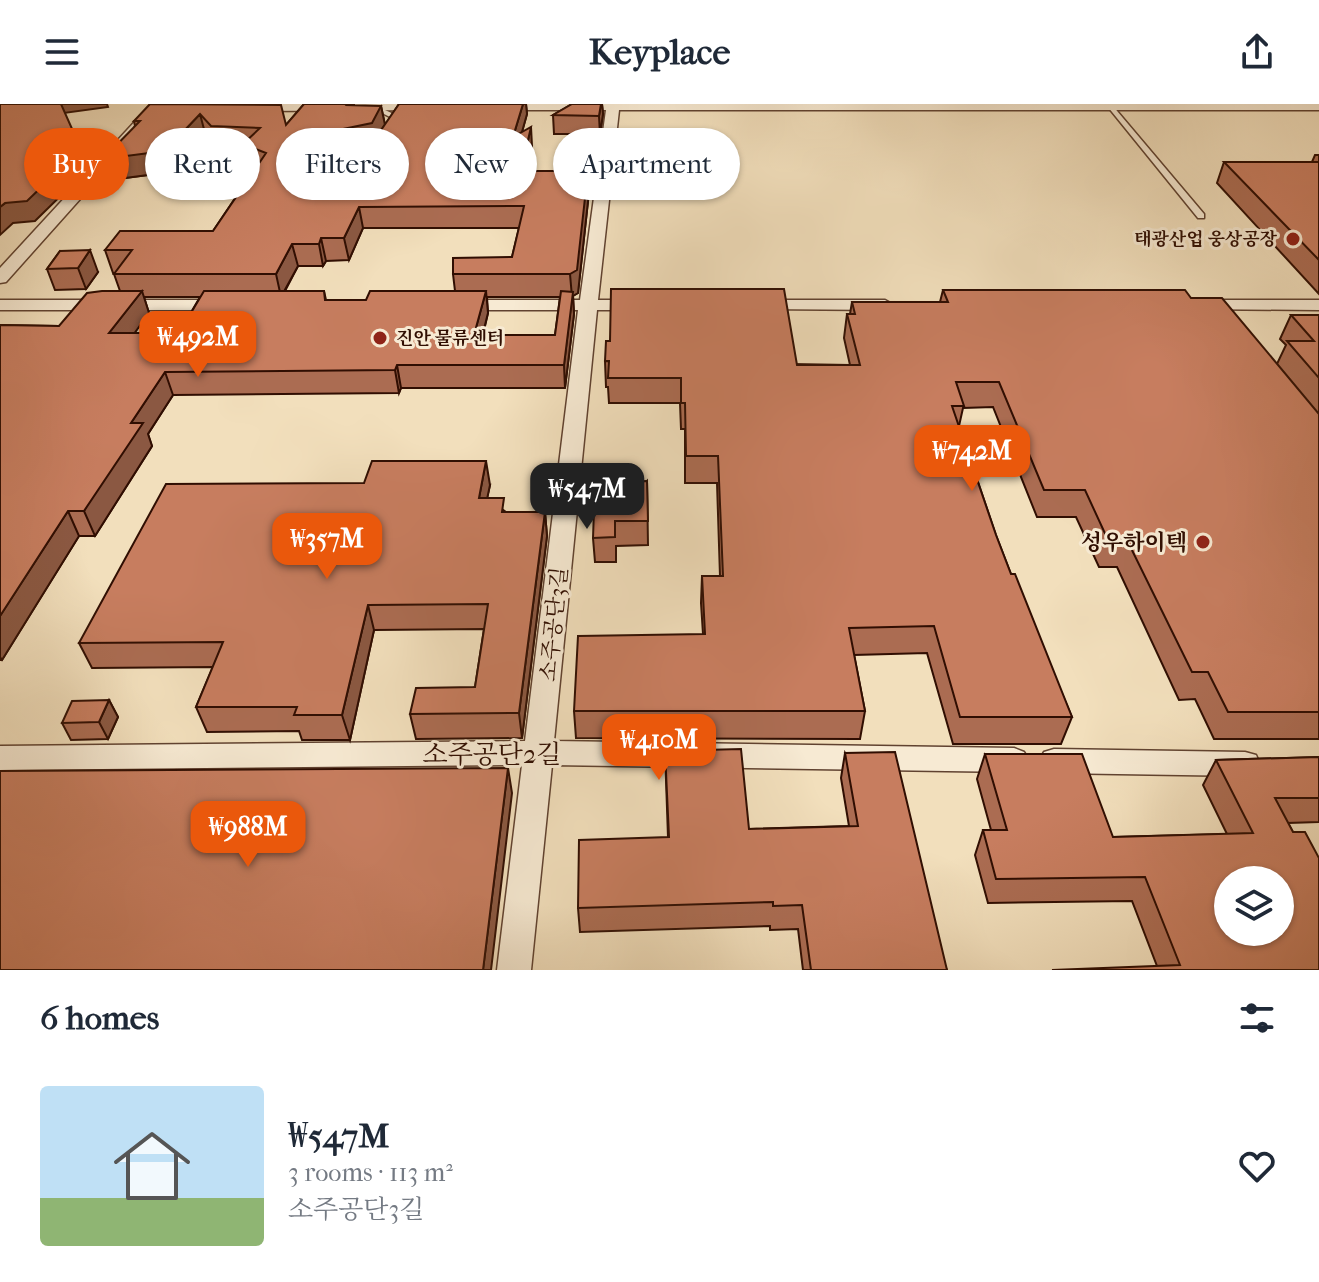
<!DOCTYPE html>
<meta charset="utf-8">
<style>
:root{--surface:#fff;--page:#f2f2f3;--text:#1f2937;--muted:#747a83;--line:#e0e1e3;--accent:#ea580c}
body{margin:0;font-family:"IM FELL French Canon","Noto Serif KR",serif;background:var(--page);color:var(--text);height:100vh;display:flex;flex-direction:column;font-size:30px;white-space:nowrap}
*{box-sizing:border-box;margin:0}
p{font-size:26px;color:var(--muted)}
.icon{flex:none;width:44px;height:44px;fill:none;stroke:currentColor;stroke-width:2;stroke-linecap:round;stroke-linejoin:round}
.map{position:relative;height:866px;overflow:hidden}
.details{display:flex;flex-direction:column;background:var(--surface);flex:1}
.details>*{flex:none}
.banner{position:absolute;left:24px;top:24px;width:800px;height:72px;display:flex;gap:16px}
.controls{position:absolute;left:1214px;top:762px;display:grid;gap:16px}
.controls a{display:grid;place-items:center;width:80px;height:80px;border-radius:50%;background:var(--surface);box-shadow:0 2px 6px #0004;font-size:40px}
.price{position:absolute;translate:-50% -68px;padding:0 18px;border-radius:16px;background:var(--accent);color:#fff;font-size:26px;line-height:52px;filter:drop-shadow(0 2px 4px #0008)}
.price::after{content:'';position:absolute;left:50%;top:48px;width:24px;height:18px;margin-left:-12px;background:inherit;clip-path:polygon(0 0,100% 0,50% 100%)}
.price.current{background:#222;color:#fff}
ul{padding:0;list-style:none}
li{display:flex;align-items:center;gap:24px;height:200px;padding:0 40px}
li+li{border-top:2px solid var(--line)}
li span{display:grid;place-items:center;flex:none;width:224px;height:160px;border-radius:8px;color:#555}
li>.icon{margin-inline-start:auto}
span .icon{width:96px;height:96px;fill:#fffc;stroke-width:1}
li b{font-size:34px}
h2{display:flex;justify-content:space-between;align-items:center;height:96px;padding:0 40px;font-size:34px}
.tag{padding:0 28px;border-radius:36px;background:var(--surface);box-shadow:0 2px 6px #0004;font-size:28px;line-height:72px}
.tag.current{background:var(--accent);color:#fff}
header{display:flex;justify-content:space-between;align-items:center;height:104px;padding:0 40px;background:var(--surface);font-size:36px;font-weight:700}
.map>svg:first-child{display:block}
</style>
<header><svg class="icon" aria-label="menu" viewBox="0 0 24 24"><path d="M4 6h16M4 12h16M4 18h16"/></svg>Keyplace<svg class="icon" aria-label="share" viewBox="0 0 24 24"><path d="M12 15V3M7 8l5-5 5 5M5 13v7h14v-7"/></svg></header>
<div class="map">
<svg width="1319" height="866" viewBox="0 0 1319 866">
<rect width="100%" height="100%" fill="#f2dfbc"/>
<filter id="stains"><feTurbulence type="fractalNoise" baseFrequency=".0025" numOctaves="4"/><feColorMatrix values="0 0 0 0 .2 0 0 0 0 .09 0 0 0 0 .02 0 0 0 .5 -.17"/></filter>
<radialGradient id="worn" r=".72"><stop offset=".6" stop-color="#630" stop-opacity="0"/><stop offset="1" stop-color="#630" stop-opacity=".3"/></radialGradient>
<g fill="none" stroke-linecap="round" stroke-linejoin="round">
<defs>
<path id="lane" d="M364,0H372L398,12L394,22L389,21L392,14Z
M1108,1H1112L1204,110V114H1198L1108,3Z"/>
<path id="street" d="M151,0H165L6,178L0,179V164Z
M245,0H434L436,2L429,6L249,7L242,3Z
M488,0H1319V6H619L598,196H641L650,201L641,206H597L554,637L1014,644L1024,648L1029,656L1024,664L1014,668L552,661L531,866H497L522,661L0,666V642L525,637L578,206H457L448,201L457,196H580L606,6H493L488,5Z
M0,196H229L238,201L229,206H0Z
M753,196H885L894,201L885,206L747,205L744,201Z
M1197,196H1319V206L1191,205L1188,201Z
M1054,645L1245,648L1256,651L1260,660L1256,669L1245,672L1054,669L1044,666L1039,657L1044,648Z"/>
</defs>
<!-- lane casing -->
<use href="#lane" stroke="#604230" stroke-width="3"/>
<!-- street casing -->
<use href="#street" stroke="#604230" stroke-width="3"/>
<!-- lane -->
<use href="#lane" fill="#f7ead3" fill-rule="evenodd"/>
<!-- street -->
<use href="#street" fill="#f7ead3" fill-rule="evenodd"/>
</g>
<!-- wall -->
<path fill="#ab6c52" stroke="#300e02" stroke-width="2" fill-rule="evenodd" d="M304,0H354V2H381L385,21L399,0H526L527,10L522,28L532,42L527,67H588L589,88L578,189L573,192L574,210L565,284H401L399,289L173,291L148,330L152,342L95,432H79L2,556H0V221L59,222L120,187L114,170L115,169H113L105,146L213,127L256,63L248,60L244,43L216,42L205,29L188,49H180L163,69L110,76L135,22L134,17L250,1L286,21ZM363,124H519L512,153L453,170L455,187L366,196H326L324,187H285L298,162H323L326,157L349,156ZM144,193H200L179,229H134L149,209ZM487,193H560L555,231H483L488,209Z
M572,0H602L603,10L600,30H554L553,11Z
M1315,51H1319V190L1217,79L1224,58H1312Z
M60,147L98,168L86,185L55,186L47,165Z
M943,186L1191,194L1277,260L1286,241L1280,235L1291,211H1319V635H1214L1195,595L1179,596L1117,463H1099L1076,413H1037L993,303L963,304L959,322L996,431L1011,470L1072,613L1061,640H953L927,549L854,551L865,607L860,635L576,634L574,607L703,530L701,499L702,472H720L717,379H685V325H681L680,299H609L608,283H606L605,257L850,261L844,234L847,210H850L852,198H940Z
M647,377L648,441L616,442V458H595L593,434Z
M490,381L487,394L506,408H545L547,432L522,634L416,635L410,610L475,583L484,525L374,526L350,636H302L299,627L207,628L196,603L213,563L92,564L79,539Z
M109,596L118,613L108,635L71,636L62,619Z
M665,647L749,725L849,722L841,674L845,649L947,866H803L798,825L770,826V822L580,828L578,804L668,733Z
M985,650L1113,733L1227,730L1203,681L1216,656L1319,653V718L1288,719L1293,728L1319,866L1157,862L1132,797L988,799L975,751L983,726H991L977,675Z"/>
<!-- shaded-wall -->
<path fill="#8b5842" stroke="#300e02" stroke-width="2" d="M60,0H107L108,3L64,9Z
M523,0H526L527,10L515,53L513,33Z
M601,0H602L603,10L600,30L599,12Z
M381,2L385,21L375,38L332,48L327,34L328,28Z
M200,10L205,29L188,49L182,29Z
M531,23L532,42L523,88L521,67Z
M174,29L180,49L163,69L110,76L103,55Z
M81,45L88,65L35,117L13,119L0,131V103Z
M588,67L589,88L578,189L573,192L574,210L565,284L564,261L572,193L570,170Z
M359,103L363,124L349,156L344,134Z
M321,134L326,157L323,162L319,140Z
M292,140L298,162L281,193L276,170Z
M90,146L98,168L86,185L78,164Z
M142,187L149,209L118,252L109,229Z
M486,187L488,209L477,253L474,231Z
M397,261L401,284L399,289L395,266Z
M165,268L173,291L148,330L152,342L95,432L84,407L131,319Z
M486,357L490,381L482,419L479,394Z
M68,407L79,432L2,556L0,553V512Z
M545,408L547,432L522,634L519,609Z
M368,501L374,526L350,636L342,611Z
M109,596L118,613L108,635L99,618Z
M508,664L512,689L491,866H483Z"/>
<!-- building -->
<path fill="#c77d5f" stroke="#300e02" stroke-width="2" fill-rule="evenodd" d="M0,0H61L81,45L27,97L5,99L0,103Z
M150,0L281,1L286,21L304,0H348L347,1L381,2L372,19L328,28L327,34L331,37L381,26L399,0H523L513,33L531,23L521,67H588L577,166L570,170H453V154L512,153L524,102L359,103L344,134H321L319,140H292L276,170H114L132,146H105L120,127H213L266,49L243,40L260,24L211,22L200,10L182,29H174L157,48L103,55L140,17H134Z
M572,0H601L599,12L553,11Z
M1224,58H1319V156Z
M90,146L78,164L47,165L60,147Z
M611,185H784L797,261H860L847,210H855L852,198H948L943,186H1185L1191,194H1222L1319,310V608H1228L1208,568H1192L1127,436H1108L1085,386H1044L999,278H956L964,302H952L996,431L1011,470H1015L1072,613H960L934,522L849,524L865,607H574L578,532L705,530L702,472H723L718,352H686L685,299H681V274H608L609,257H605L606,237H610Z
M102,187H142L109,229H179L204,187H324L325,196H366L370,187H486L474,231H555L561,187L573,188L564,261H397L395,266L165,268L131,319H143L84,407H68L0,512V221L59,222L87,189Z
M1291,211H1319V274L1287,237H1314Z
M372,357H486L479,394H504L502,408H545L519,609L410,610L416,584L475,583L488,500L368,501L342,611H294L297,603H196L223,538L79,539L166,380L364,379Z
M647,377L648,417H615V433L593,434L595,378Z
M109,596L99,618L62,619L72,597Z
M741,645L749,725L858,722L845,649L895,648L947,866H811L802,801L773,802V798L578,804L579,736L669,733L665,647Z
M985,650H1082L1113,733L1253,729L1216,656L1319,653V694H1275L1293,728H1305L1319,754V866H1052L1180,861L1145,773L996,775L983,726H1007ZM1228,776H1280V828H1228Z
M508,664L483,866H0V667Z"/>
<!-- markers -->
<g fill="#8f2418" stroke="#f7ead3" stroke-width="3">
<circle cx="1293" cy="135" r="8"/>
<circle cx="380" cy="234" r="8"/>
<circle cx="1203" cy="438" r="8"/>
</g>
<g text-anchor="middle" stroke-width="6" stroke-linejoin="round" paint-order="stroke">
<!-- far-poi labels -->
<g font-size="18" font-weight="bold" fill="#300e02" stroke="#f7ead3" text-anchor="end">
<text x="1277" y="141">태광산업 웅상공장</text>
<text x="396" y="240" text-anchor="start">진안 물류센터</text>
</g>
<!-- poi labels -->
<g font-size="22" font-weight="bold" fill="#300e02" stroke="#f7ead3" text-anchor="end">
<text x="1187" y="446">성우하이텍</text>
</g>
<!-- street labels -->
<g font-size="22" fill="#300e02" stroke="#f7ead3">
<text transform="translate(553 520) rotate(-84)" y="8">소주공단3길</text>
</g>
<!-- near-street labels -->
<g font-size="26" fill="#300e02" stroke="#f7ead3">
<text x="492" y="659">소주공단2길</text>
</g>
</g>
<rect width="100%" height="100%" filter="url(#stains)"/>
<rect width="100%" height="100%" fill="url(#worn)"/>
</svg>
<div class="controls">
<a><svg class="icon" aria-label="layers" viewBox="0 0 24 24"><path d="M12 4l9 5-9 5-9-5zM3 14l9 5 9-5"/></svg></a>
</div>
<b class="price" style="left:198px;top:275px">₩492M</b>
<b class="price" style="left:972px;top:389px">₩742M</b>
<b class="price current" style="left:587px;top:427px">₩547M</b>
<b class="price" style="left:327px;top:477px">₩357M</b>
<b class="price" style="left:659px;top:678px">₩410M</b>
<b class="price" style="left:248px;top:765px">₩988M</b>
<div class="banner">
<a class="tag current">Buy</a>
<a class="tag">Rent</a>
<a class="tag">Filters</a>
<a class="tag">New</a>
<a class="tag">Apartment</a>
</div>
</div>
<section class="details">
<h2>6 homes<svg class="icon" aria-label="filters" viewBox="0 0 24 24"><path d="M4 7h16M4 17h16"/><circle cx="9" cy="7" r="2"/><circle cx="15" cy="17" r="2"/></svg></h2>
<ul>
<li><span style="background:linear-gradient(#bfe0f5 70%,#8fb573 0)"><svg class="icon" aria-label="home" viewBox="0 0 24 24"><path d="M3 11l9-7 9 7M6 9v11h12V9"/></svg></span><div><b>₩547M</b><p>3 rooms · 113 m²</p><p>소주공단3길</p></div><svg class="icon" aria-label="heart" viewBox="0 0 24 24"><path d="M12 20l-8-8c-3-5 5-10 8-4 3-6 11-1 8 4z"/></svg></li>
</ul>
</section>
